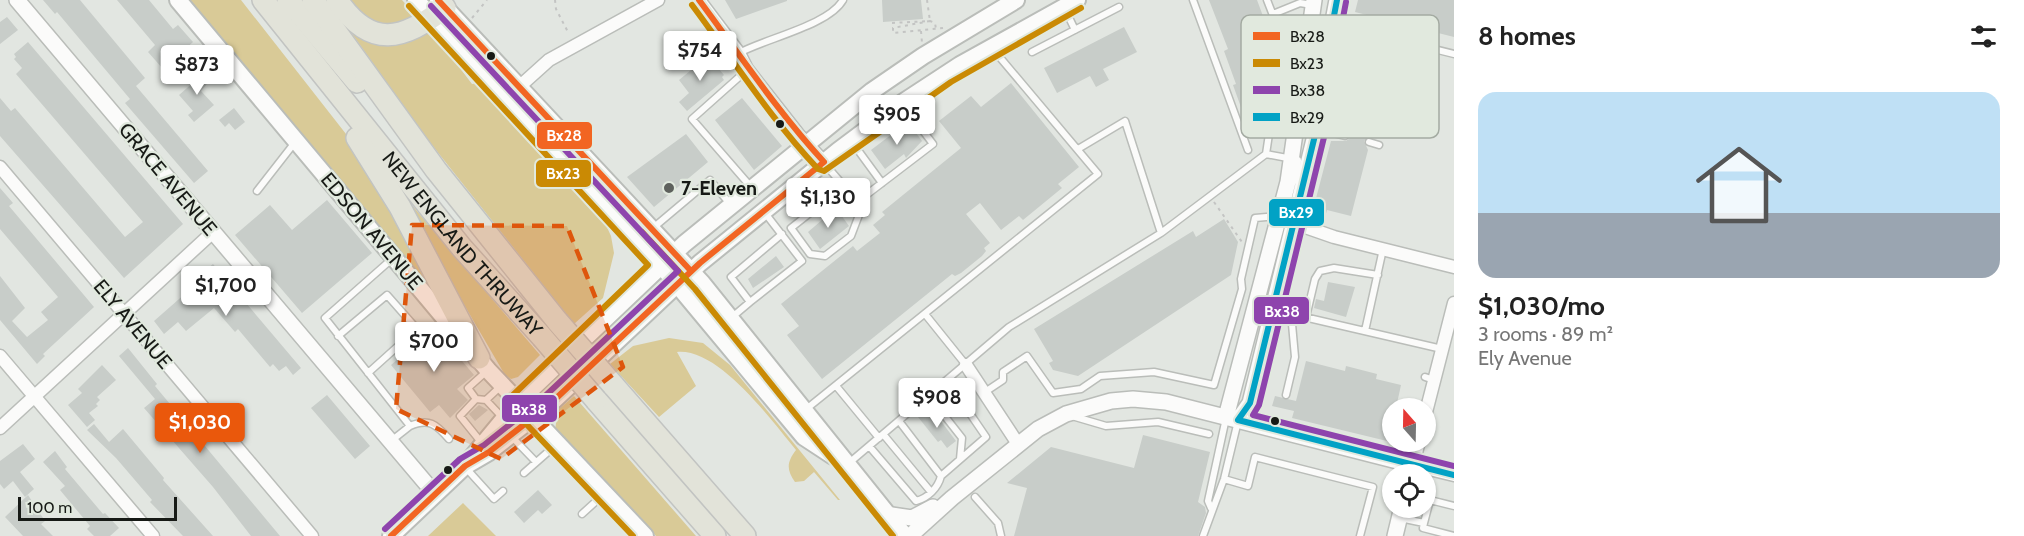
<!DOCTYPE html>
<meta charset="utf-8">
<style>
:root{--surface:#fff;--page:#f2f2f2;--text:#222;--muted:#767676;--accent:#ea580c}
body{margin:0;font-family:Cabin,sans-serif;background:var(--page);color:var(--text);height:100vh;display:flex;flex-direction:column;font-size:22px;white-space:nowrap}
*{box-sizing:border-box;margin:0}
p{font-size:20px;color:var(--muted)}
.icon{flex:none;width:33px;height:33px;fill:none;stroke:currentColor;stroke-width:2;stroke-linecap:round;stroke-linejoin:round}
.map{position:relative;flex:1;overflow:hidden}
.details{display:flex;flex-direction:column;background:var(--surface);width:570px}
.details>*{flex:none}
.needle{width:39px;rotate:340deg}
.controls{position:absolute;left:1382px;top:398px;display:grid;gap:12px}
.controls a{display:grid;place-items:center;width:54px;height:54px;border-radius:50%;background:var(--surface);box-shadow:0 2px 4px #0004;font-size:30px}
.scale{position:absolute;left:18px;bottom:15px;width:159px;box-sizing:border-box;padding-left:6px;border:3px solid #171a16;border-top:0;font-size:16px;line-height:21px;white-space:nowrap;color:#171a16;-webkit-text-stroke:4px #e1e9de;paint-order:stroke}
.price{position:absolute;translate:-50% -51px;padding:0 14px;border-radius:6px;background:#fff;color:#222;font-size:20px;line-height:39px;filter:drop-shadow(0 2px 3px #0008)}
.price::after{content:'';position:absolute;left:50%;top:36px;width:18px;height:14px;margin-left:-9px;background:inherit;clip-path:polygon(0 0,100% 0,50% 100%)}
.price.on{background:var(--accent);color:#fff}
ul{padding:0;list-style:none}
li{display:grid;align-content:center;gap:12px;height:318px;padding:0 24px}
li span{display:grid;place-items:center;height:186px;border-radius:18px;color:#555}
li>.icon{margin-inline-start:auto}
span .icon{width:108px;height:108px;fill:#fffc;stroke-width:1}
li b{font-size:26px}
h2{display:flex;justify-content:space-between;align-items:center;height:72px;padding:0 24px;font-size:26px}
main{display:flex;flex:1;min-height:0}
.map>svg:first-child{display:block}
</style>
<main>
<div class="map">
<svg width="1454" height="536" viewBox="0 0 1454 536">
<rect width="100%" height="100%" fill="#e2e6e1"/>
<!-- green -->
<path fill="#d9ca97" d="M188,0H241L346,134L420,264L429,287Z
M348,0H402L410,9L412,19C380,31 371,23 348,0Z
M345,24L432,31L472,84L478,83L599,210L611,236L614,253L603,298L574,324L424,135Z
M411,204L540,355L518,377L511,379L505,375L406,205Z
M669,338L703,343L730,365L840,500H838L814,472L804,481L795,482C786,469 787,462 796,450C771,420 719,348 677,352L696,386L659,417L610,364L633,346Z
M574,396L696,536H656L555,430L558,410Z
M463,503L496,536H428Z"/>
<!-- building -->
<path fill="#c8cdc9" d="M43,0H80L145,78L136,86L208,171L194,183L125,103L130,99L57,12L55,14Z
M117,0H149L173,29L178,25L193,42L163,69L148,52L155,45Z
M725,0H787V1L736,19Z
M882,0H921L923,19L883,22Z
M1209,0H1257L1273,43L1263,118L1247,124L1233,85L1236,84L1224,51L1228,49Z
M1358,0H1454V37L1355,12Z
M7,17L18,30L0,44V22Z
M1124,27L1137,52L1103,69L1109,80L1096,87L1090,76L1057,93L1044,68Z
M28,42L183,224L124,278L0,136V98L11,111L15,108L125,237L143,222L16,74L22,68L14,59L16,57L14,54Z
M708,56L724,75L722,77L724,80L687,111L679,102L689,93L679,80Z
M202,68L211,79L201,91L214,105L194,122L188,115L193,111L179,95L195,81L191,77Z
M1011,83L1079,167L1058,184L1062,188L1023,220L1019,216L1001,230L980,203L966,214L990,243L984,248L986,251L982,256L961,273L955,276L952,274L822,379L787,335L799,326L781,304L853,246L857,251L880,233L873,225L885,215L882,212L961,148L939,121L971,96L981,107Z
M742,98L782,146L754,170L715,120Z
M1344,102L1377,110L1371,137L1364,141L1368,150L1351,216L1327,210L1324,221L1316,219L1319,207L1314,206L1331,141H1346L1350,138L1348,132L1337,129Z
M234,108L245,122L235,130L229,123L225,127L219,120Z
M908,122L922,141L906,158L904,154L885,169L871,150Z
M686,134L708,162L654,207L627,177Z
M0,188L13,203L9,206L94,307L43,354L45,356L37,364L0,320V276L25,308L12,321L27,337L48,320L41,312L58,297L0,229Z
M327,200L372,253L302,313L235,235L270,205L292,230Z
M836,208L849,226L820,249L808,232Z
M1224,219L1238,242L1231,275L1078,376L1053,370L1049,363L1053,361L1034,329L1193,231L1196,237Z
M776,256L784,267L753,288L748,279Z
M213,264L301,368L293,375L286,366L279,371L273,364L270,367L238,329L235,332L214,308L186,331L178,322L164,334L154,321L195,285L192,281Z
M1328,282L1355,287L1346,317L1314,308L1316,299L1324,301Z
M434,328L474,375L457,389L468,400L450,418L439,405L430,412L391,365Z
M128,348L157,384L155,386L280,536H251L213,487L144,408L155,399L119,356Z
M1306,361L1345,371L1346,366L1377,374L1376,379L1401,385L1396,408H1392L1387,441L1292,418L1294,411L1272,406L1275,396L1296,401Z
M102,365L116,380L97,397L100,400L96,404L98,406L89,413L95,420L87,427L68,405L82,393L78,389Z
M327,395L370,446L355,459L311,408Z
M479,405L488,410L475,421L469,414Z
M925,412L929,416L934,412L956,441L947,448L941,440L938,442L918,417Z
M94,424L109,442L123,429L164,478L163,480L213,536H183L150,502L152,500L116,458L87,430Z
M1143,435L1210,452L1198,502L1205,507L1206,513L1198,536H1014L1027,488L1007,483L1051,447L1134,468Z
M23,444L35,459L20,472L34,489L25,497L13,481L4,489L0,484V461Z
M55,451L67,467L65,469L103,514L105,513L119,528L110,536H94L87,529L90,526L60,490L65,486L43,462Z
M538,490L552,505L542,514L538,510L524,523L514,512Z
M28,495L45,521L41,524L53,536H23L5,517Z"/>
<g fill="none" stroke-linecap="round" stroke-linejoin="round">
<defs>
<path id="service" d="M1193,0L1248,150
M1064,7L1075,30
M1273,14L1300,3L1312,5
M1333,24L1454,54
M1032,52L1119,7
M739,53C767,38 829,25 843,0
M747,70L692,119L751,187
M1345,136L1333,133L1332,129L1347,55
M852,142L882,183
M1369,142L1379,145
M1078,149L1125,121L1161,233
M1266,154L1283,41L1267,0
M824,163L862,207L851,236L825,256L810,254L791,228L844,186
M257,191L296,141
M857,202L933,144L902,103
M765,213L802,261L750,302L731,277L782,234
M653,228L710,180L731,205
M1274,310L1442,349
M925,314L966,365
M1306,317L1315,279L1320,271L1334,268L1378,275
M731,318L750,302
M1365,331L1383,249
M338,336L387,295L417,329L368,373
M1425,377L1434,380
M837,387L879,438
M985,392L1003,380V372L1027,356L1053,393L1081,389L1100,376L1154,372L1214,385L1242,289L1241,279L1255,218L1279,216
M1286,395L1295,357L1291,313
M929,396L962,438L960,459
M476,399L468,388L488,370
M486,400L501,386
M805,410L1098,174L992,48
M1072,416L1106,426L1158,422L1209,434
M899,421L941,476
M410,426C429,418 436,424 449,439
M883,434L931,492
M512,437L536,462
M391,441L410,426L325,318L393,258
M481,442L460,416L476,399L486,400L502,417
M869,446L916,501C928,498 938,488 941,476L986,437L947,380
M849,463L1009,327L1161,233L1266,154L1298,160L1297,181
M465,467L494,499L503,491
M524,473L557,444
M1224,479L1248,486L1255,457L1373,487L1360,536
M975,497L998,523L1001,536
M1211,508L1208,501L1226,418
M582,514L604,494
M1400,518L1424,523L1423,528L1454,536
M1424,523L1430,500L1454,506
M1203,536L1224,479L1238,421"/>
<path id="minor" d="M699,0L739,53L747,69L798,134L824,162
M519,87L549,60L658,0
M0,167L312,536
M1288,221L1334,237L1454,267
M0,356L153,536
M966,365L1018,444
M1425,416L1454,303
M0,428L213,232
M1419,441L1413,465L1454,475"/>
<path id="tertiary" d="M17,0L435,494
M1226,417L1288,182L1314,0
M1238,420L1250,403L1317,127L1316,110L1337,0
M885,514L912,518L933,507
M910,536L952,498L1038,429L1066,414L1111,401L1133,399L1166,402L1413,465L1410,474
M1395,536L1402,507"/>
<path id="secondary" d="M178,0L488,370L645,536
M416,0L650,252L804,437L833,456
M438,0L702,283L905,536
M469,461L518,402L684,244L872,91L923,56L1016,0
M391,536L465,466L489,452L549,405L700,263L838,151L902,103L960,65L1077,0"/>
<g id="motorway">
<path id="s1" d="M263,0L462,248L542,337"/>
<path d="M288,0L357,82"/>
<path d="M313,0L436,170L558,322"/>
<path d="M337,0C371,50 403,40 445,8"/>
<path d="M357,138L400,207L479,358"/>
<path d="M613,385L745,536"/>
<path d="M596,400L715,536"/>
</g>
</defs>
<!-- service casing -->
<use href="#service" stroke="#babdb9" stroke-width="9"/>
<!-- minor casing -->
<use href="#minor" stroke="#babdb9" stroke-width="15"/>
<!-- tertiary casing -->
<use href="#tertiary" stroke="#babdb9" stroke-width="18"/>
<!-- secondary casing -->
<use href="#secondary" stroke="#babdb9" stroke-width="20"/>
<!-- motorway casing -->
<use href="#motorway" stroke="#c2c4c2" stroke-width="24"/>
<!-- path -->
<path stroke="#c3c4c3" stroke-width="2" stroke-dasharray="3 4.5" stroke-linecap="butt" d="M555,0L556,9L569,34
M927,0L930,21
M472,18L487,0
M930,21L893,28V33L943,28
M892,23L930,21L935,23L936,29
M921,31L922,43
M1214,202L1242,242"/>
<!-- service -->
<use href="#service" stroke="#fbfbfa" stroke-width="6"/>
<!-- minor -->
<use href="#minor" stroke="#fbfbfa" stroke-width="12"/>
<!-- tertiary -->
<use href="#tertiary" stroke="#fbfbfa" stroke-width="15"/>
<!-- secondary -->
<use href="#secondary" stroke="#fbfbfa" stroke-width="16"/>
<!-- motorway -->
<use href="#motorway" stroke="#e2e3d9" stroke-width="21"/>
<defs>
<path id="motorway-bridge" d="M558,322L613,385
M542,337L596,400"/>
</defs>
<!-- motorway-bridge casing -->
<use href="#motorway-bridge" stroke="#c2c4c2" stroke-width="24" stroke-linecap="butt"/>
<!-- motorway-bridge -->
<use href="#motorway-bridge" stroke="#e2e3d9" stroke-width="21"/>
<defs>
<path id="bus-1" d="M438,0L691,271
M391,536L465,466L489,452L549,405L700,263L824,162C777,111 740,55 699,0"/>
<path id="bus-2" d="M692,5C734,61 770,118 818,169L824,171L951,82L1081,8
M409,6L648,265L512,396L509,402L511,408L633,536
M642,232L695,289L893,536"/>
<path id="bus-3" d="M1346,2L1325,111L1326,129L1259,405L1253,415L1454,466
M385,529L460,459L484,445L543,398L678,271L431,6"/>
<path id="bus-4" d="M1238,420L1250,403L1317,127L1316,110L1337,0
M1238,420L1454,475"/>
</defs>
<!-- bus-1 casing -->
<use href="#bus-1" stroke="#e1e9de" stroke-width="10"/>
<!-- bus-2 casing -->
<use href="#bus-2" stroke="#e1e9de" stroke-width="10"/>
<!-- bus-3 casing -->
<use href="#bus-3" stroke="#e1e9de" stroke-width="10"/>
<!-- bus-4 casing -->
<use href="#bus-4" stroke="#e1e9de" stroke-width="10"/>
<!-- bus-1 -->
<use href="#bus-1" stroke="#f26522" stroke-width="6"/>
<!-- bus-2 -->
<use href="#bus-2" stroke="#ca8a04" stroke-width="6"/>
<!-- bus-3 -->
<use href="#bus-3" stroke="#8e44ad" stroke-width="6"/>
<!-- bus-4 -->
<use href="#bus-4" stroke="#01a2c5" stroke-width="6"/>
</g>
<!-- marked area -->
<path fill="#de560c" fill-opacity="0.2" stroke="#de560c" stroke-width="4.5" stroke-dasharray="12 8" stroke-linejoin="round" d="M412,225L567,226L623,367L501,459L396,409Z"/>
<!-- markers -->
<g fill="#171a16" stroke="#e1e9de" stroke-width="2">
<circle cx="491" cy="56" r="5"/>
<circle cx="780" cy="124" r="5"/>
<circle cx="1275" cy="421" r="5"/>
<circle cx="448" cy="470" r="5"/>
</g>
<circle fill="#5e615d" stroke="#e1e9de" stroke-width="2" cx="669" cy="188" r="6"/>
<g text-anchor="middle" stroke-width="4.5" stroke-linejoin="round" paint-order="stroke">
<!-- street labels -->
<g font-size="20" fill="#171a16" stroke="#e1e9de">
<text transform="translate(168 179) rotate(50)" y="7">GRACE AVENUE</text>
<text transform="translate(372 231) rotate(50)" y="7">EDSON AVENUE</text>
<text dy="7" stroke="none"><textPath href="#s1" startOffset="315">NEW ENGLAND THRUWAY</textPath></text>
<text transform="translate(133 324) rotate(50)" y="7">ELY AVENUE</text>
</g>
<!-- poi labels -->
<g font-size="20" font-weight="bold" fill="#171a16" stroke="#e1e9de" text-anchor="start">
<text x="681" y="195">7-Eleven</text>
</g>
</g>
<!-- legend -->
<rect x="1241" y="15" width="198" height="123" rx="9" fill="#e1e9de" stroke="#a4aba2" stroke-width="1.5"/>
<rect x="1253" y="32" width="27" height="8" fill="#f26522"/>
<rect x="1253" y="59" width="27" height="8" fill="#ca8a04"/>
<rect x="1253" y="86" width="27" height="8" fill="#8e44ad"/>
<rect x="1253" y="113" width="27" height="8" fill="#01a2c5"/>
<g font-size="16" fill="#171a16">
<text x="1290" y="42">Bx28</text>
<text x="1290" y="69">Bx23</text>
<text x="1290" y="96">Bx38</text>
<text x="1290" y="123">Bx29</text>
</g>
<g stroke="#e1e9de" stroke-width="2">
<rect x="536" y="121" width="57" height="29" rx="6" fill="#f26522"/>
<rect x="535" y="159" width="57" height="29" rx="6" fill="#ca8a04"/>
<rect x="1268" y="198" width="57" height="29" rx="6" fill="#01a2c5"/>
<rect x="1253" y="296" width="57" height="29" rx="6" fill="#8e44ad"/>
<rect x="501" y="394" width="57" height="29" rx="6" fill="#8e44ad"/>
</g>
<g font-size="16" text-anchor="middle" font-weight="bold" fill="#fff">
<text x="564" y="141">Bx28</text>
<text x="563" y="179">Bx23</text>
<text x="1296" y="218">Bx29</text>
<text x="1282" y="317">Bx38</text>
<text x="529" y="415">Bx38</text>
</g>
</svg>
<div class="controls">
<a><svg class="needle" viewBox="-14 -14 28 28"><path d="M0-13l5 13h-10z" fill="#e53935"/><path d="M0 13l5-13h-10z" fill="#767676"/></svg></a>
<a><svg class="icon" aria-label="locate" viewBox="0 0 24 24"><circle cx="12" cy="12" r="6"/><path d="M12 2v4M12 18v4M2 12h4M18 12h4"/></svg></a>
</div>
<div class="scale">100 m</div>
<b class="price" style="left:700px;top:82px">$754</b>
<b class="price" style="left:197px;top:96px">$873</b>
<b class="price" style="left:897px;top:146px">$905</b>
<b class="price" style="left:828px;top:229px">$1,130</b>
<b class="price" style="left:226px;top:317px">$1,700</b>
<b class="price" style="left:434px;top:373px">$700</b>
<b class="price" style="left:937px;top:429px">$908</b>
<b class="price on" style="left:200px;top:454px">$1,030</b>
</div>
<section class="details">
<h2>8 homes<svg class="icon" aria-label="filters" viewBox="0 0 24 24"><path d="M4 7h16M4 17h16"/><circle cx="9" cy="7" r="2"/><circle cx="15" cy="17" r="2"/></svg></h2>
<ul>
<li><span style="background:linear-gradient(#bfe0f5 65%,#9aa5b1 0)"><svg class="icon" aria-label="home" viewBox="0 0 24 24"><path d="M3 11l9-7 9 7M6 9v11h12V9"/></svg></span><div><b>$1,030/mo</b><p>3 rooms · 89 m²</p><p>Ely Avenue</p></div></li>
</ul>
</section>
</main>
